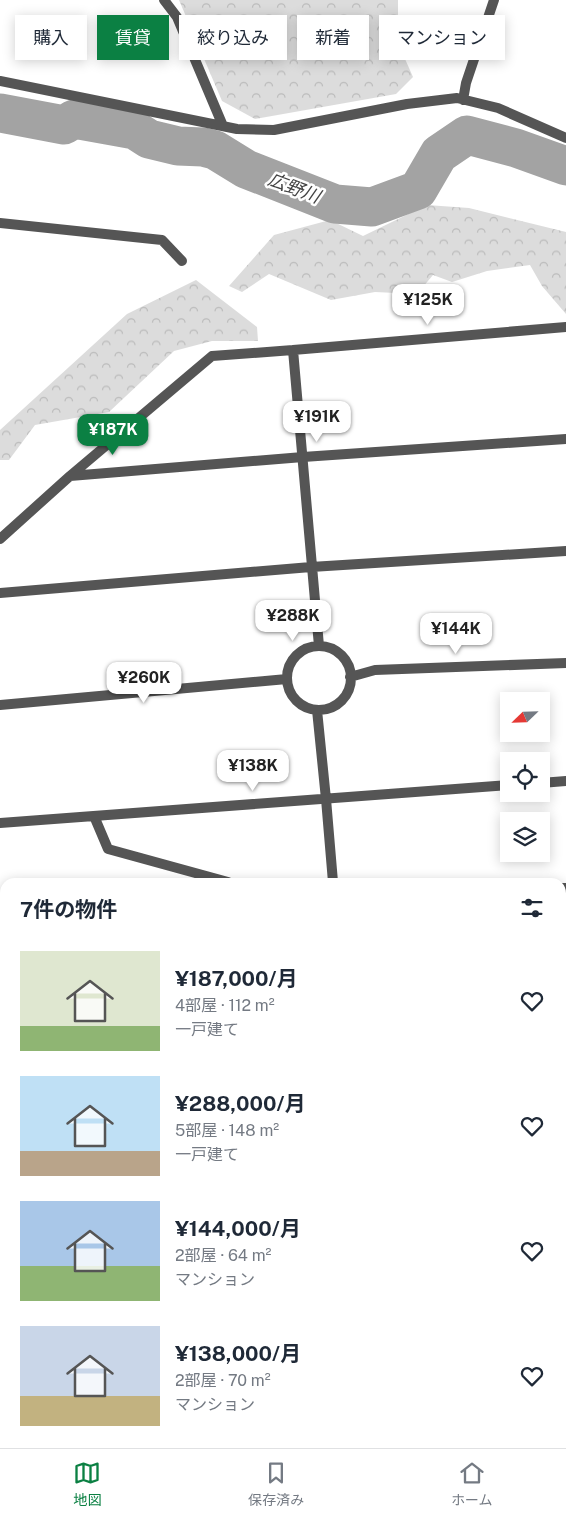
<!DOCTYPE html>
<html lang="ja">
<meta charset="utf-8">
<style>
:root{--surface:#fff;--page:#f6f6f7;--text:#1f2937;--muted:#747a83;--line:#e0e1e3;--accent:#0b8043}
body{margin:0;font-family:"Public Sans","Noto Sans JP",sans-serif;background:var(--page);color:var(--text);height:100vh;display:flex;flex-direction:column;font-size:19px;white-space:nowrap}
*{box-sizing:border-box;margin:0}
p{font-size:16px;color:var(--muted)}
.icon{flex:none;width:28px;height:28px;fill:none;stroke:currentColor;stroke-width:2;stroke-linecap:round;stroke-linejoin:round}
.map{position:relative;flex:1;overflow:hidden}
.drawer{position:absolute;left:0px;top:878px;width:566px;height:571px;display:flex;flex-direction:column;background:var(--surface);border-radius:15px 15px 0 0;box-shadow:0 2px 12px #0003}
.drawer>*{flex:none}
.banner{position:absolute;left:15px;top:15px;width:536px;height:45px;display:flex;gap:10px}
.needle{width:32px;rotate:247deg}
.controls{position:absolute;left:500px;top:692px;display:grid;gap:10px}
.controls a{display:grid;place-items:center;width:50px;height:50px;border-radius:0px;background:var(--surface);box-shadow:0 2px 12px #0003;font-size:25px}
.price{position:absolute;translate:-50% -42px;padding:0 11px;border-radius:10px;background:#fff;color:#222;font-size:16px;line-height:32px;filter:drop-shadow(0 1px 2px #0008)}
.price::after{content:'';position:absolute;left:50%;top:30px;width:15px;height:11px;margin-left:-8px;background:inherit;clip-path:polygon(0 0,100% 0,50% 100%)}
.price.current{background:var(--accent);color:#fff}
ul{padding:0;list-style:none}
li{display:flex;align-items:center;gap:15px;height:125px;padding:0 20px}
li span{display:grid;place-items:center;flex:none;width:140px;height:100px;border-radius:0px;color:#555}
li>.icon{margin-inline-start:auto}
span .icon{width:60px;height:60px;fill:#fffc;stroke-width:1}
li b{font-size:21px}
h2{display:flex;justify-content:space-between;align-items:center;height:60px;padding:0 20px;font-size:21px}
.pill{padding:0 18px;border-radius:0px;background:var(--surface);box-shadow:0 2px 12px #0003;font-size:18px;line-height:45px}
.pill.current{background:var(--accent);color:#fff}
.dock{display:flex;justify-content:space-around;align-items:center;height:70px;border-top:1px solid var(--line);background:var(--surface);font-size:14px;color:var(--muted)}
.dock a{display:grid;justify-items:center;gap:2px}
.dock .current{color:var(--accent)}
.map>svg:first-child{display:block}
</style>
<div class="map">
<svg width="566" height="1448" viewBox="0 0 566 1448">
<defs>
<pattern id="forest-crowns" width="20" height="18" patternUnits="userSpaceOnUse" patternTransform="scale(1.25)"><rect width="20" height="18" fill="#dcdcdc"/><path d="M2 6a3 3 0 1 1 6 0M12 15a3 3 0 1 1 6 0" fill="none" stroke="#bbb"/></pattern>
</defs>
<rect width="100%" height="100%" fill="#fff"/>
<!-- forest -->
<path fill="url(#forest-crowns)" d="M179,0H398V43L413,77L396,94L255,119L222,101Z
M427,205L469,208L566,232V314L542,286L530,265L487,271L452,282L433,275L417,294L375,292L331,300L269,274L242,292L229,286L274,235L330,220L363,236Z
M196,280L257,327L258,341H212L174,351L109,412L35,425L9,460H0V430L127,314Z
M566,992V1448H523L524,1444H561V995Z"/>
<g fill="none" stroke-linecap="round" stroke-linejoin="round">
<!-- river -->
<path stroke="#a3a3a3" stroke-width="39" d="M0,113L64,125L74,119L135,130L149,139L178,146L203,147L215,150L246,169L335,204L372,207L418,190L439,154L467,135L516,148L566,166"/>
<!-- street -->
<path stroke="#555" stroke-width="10" d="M164,0L177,17L223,126
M0,81L237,129L274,130L407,104L457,98L498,108L566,138
M463,100L466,83L494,0
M0,223L162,240L182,261
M293,350L566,327
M70,476L303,457L566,439
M0,539L70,476L212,356L293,350L319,646
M0,593L311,567L566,551
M287 678a32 32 0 1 1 64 0a32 32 0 1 1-64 0Z
M350,677L375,670L566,663
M0,705L287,679
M317,710L326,799L333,882
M541,783L566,781
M94,816L108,849L228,882
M0,823L509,785
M561,888H566
M0,985H5
M561,985L566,983
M0,1036L5,1012
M0,1108H5
M0,1218H5
M0,1360L5,1361
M98,1448V1444
M259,1448L260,1444"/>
</g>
<g text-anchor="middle" stroke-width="5" stroke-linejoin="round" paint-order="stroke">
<!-- water labels -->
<g font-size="18" font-style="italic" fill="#444" stroke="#fff">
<text transform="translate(294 188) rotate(21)" y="6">広野川</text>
</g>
</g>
</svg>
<div class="controls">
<a><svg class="needle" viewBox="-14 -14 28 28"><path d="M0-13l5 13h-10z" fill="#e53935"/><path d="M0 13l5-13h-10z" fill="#747a83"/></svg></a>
<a><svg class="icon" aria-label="locate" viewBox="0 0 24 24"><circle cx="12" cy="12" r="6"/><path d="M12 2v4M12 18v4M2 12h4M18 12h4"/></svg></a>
<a><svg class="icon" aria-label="layers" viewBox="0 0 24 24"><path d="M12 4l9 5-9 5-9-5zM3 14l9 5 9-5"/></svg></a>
</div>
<b class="price" style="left:428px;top:326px">¥125K</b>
<b class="price" style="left:317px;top:443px">¥191K</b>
<b class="price current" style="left:113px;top:456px">¥187K</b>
<b class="price" style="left:293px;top:642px">¥288K</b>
<b class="price" style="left:456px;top:655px">¥144K</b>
<b class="price" style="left:144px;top:704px">¥260K</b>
<b class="price" style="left:253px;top:792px">¥138K</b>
<div class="banner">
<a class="pill">購入</a>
<a class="pill current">賃貸</a>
<a class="pill">絞り込み</a>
<a class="pill">新着</a>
<a class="pill">マンション</a>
</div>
<section class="drawer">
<h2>7件の物件<svg class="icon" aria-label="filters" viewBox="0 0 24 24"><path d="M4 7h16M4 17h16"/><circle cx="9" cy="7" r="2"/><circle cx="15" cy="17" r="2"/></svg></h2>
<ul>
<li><span style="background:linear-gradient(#dfe7d0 75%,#8fb573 0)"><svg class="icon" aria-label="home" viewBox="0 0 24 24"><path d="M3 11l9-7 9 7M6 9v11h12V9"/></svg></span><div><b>¥187,000/月</b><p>4部屋 · 112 m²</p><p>一戸建て</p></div><svg class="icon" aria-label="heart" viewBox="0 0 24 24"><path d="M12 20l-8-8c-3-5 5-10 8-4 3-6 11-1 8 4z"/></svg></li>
<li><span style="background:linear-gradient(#bfe0f5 75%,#b9a48a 0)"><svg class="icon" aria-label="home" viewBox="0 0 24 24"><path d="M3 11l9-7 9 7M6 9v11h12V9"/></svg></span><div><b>¥288,000/月</b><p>5部屋 · 148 m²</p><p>一戸建て</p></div><svg class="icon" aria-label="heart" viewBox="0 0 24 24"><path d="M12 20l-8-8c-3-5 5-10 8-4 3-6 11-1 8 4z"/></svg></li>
<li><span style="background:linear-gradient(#a9c7e8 65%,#8fb573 0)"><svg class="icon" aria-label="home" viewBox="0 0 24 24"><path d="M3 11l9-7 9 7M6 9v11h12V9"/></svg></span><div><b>¥144,000/月</b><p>2部屋 · 64 m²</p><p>マンション</p></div><svg class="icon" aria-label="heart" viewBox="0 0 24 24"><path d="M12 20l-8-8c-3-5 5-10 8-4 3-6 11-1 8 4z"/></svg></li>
<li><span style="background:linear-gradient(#c9d6e8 70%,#c2b280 0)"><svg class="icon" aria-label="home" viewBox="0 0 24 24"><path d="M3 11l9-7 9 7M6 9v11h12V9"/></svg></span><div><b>¥138,000/月</b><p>2部屋 · 70 m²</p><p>マンション</p></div><svg class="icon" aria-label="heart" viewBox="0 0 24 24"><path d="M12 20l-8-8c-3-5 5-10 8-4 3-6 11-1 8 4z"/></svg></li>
</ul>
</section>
</div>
<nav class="dock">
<a class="current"><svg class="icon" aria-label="map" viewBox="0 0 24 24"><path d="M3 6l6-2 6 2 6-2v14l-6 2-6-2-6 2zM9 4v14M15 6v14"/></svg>地図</a>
<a><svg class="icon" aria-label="saved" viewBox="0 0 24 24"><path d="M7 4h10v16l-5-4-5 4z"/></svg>保存済み</a>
<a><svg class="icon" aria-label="home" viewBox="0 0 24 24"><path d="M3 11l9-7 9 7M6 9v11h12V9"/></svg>ホーム</a>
</nav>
